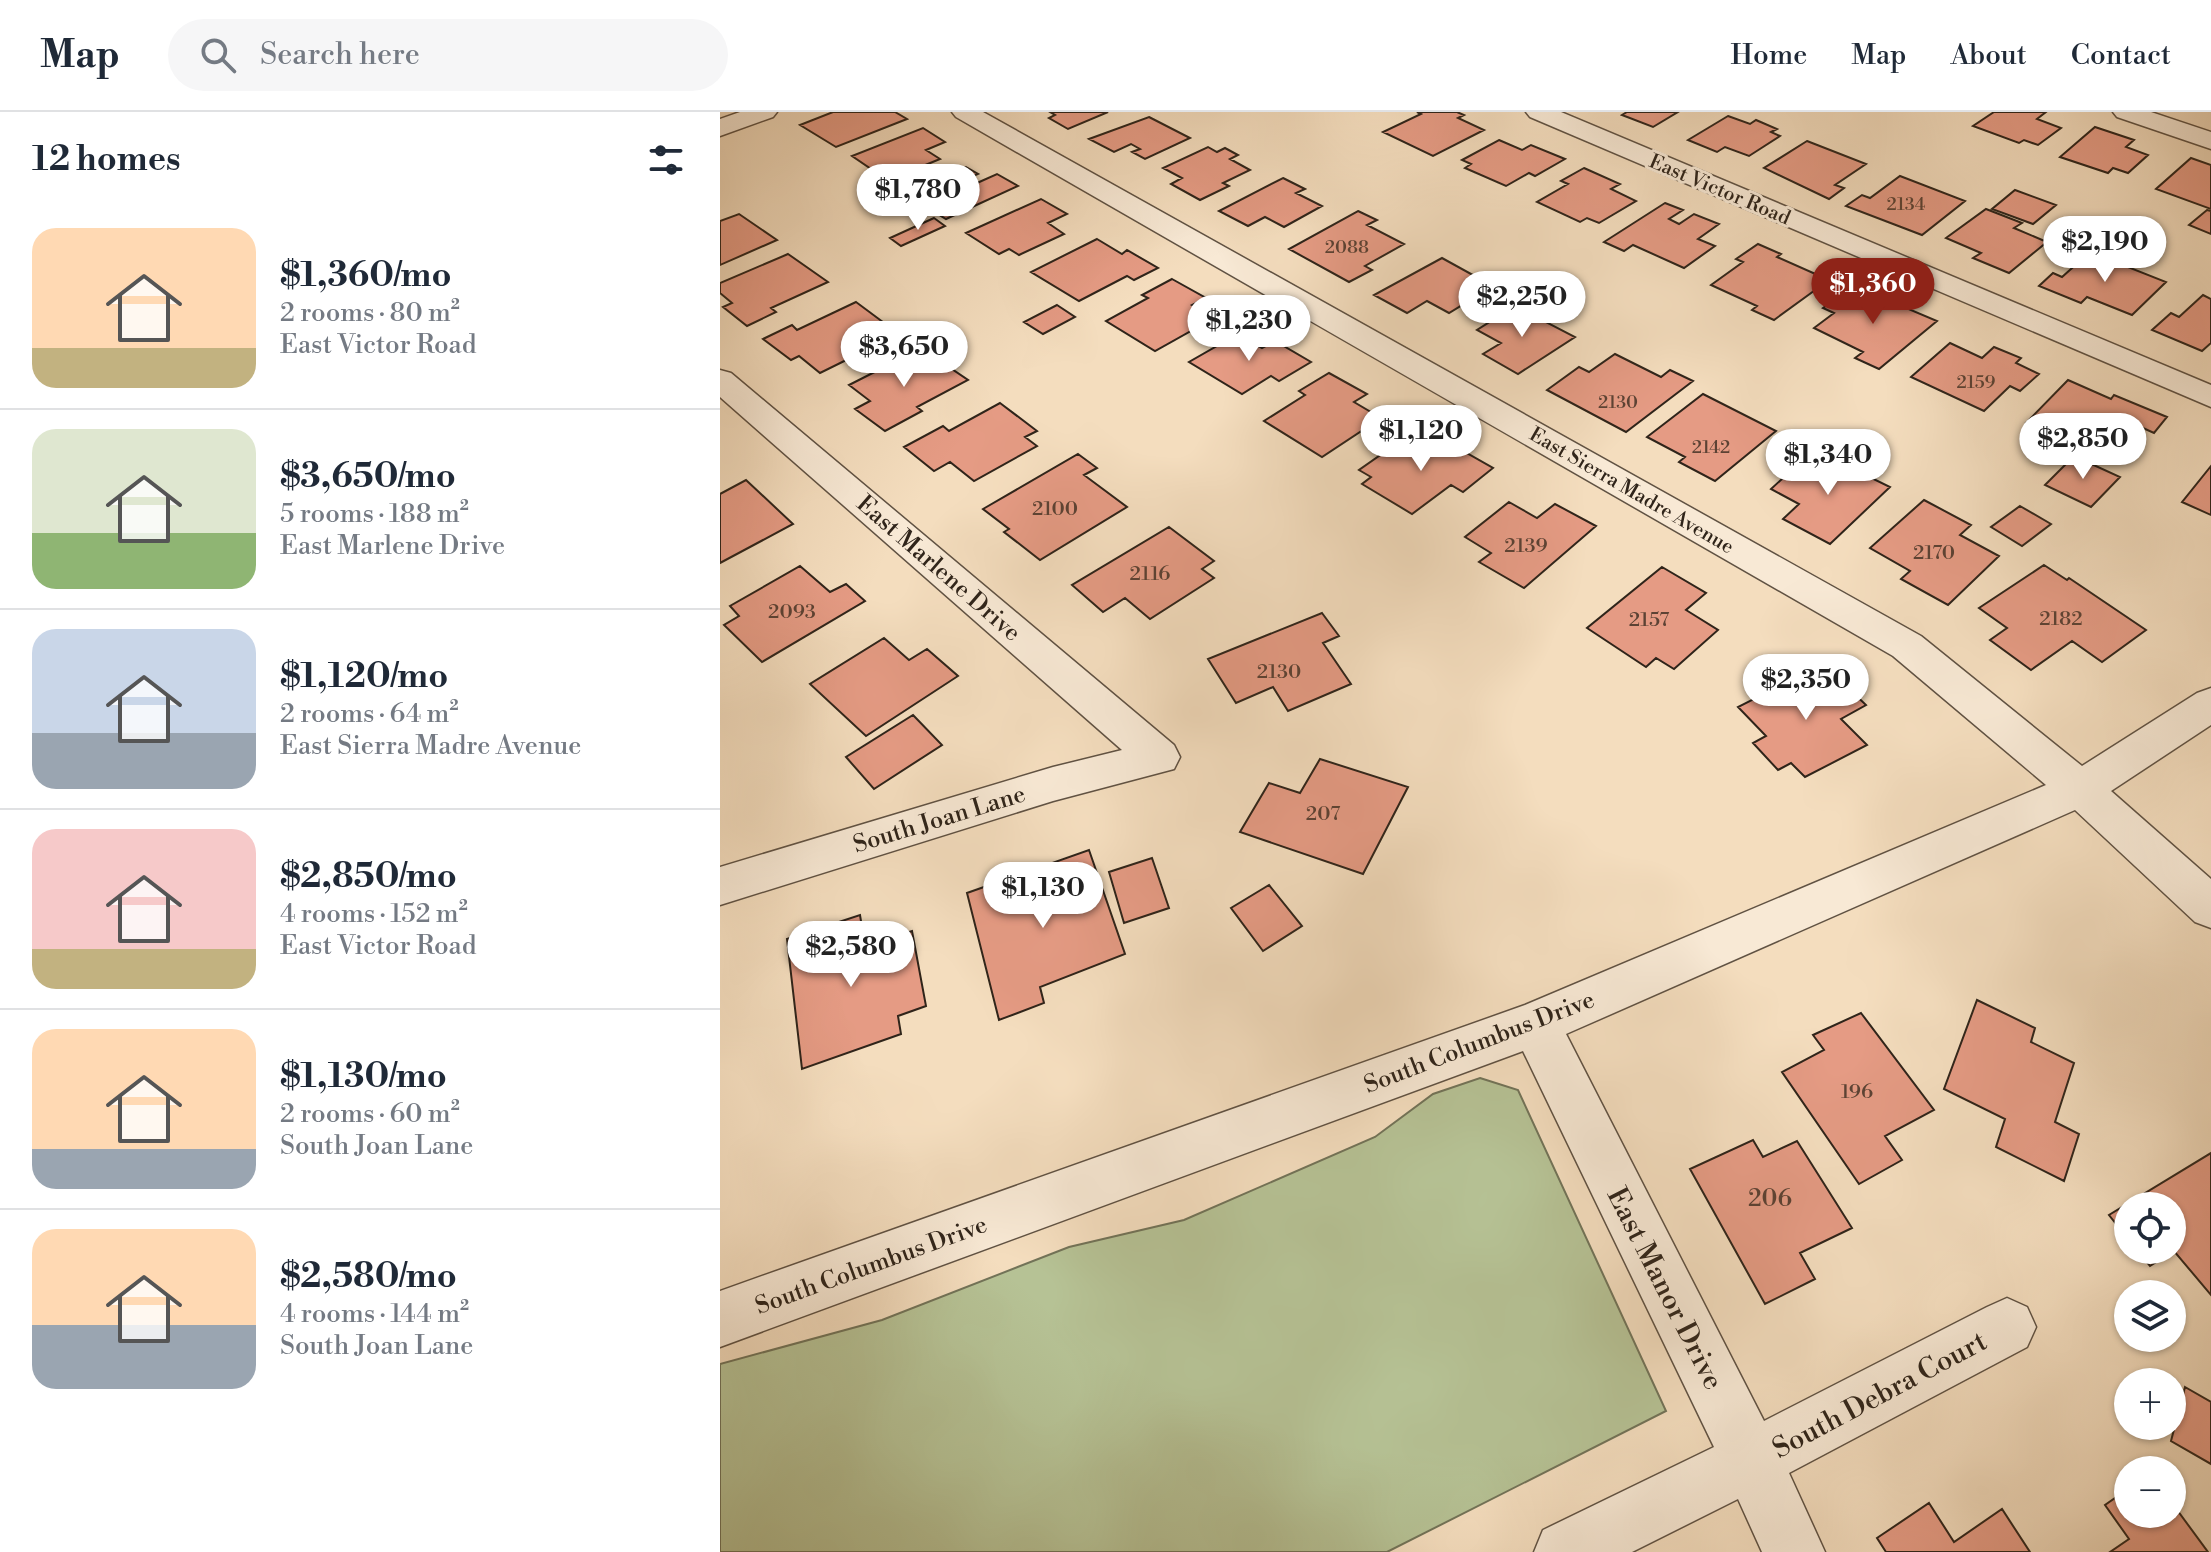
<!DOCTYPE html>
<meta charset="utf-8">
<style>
:root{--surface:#fff;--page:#f6f6f7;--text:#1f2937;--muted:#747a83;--line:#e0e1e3;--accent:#8f2418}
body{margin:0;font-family:"Libre Bodoni",serif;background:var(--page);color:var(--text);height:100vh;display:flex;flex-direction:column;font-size:30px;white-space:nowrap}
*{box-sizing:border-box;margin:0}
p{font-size:26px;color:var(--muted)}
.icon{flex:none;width:44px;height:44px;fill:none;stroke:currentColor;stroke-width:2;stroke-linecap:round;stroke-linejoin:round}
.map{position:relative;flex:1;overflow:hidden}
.panel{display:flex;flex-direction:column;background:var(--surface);width:720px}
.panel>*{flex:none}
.tools{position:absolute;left:1394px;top:1080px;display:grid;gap:16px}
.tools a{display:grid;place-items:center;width:72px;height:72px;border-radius:50%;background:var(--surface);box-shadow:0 2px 6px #0004;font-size:40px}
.price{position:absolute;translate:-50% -68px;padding:0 18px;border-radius:28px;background:#fff;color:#222;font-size:26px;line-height:52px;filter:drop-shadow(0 2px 4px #0008)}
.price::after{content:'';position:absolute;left:50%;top:48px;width:24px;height:18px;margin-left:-12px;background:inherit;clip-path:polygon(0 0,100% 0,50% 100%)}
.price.current{background:var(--accent);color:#fff}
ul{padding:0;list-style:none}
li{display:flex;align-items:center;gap:24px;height:200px;padding:0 32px}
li+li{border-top:2px solid var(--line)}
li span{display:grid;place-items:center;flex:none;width:224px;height:160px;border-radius:24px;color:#555}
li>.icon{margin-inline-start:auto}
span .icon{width:96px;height:96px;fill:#fffc;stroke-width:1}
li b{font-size:34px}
h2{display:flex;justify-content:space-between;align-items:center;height:96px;padding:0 32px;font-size:34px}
header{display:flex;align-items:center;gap:48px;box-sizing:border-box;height:112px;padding:0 40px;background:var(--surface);border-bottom:2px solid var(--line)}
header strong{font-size:38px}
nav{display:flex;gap:44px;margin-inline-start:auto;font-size:28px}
.search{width:560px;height:72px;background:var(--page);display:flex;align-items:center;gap:20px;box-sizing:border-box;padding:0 28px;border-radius:44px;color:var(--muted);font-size:30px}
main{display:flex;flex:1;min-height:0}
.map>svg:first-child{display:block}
</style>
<header>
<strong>Map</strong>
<div class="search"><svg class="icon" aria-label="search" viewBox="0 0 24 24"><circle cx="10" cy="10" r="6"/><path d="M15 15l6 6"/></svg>Search here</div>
<nav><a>Home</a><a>Map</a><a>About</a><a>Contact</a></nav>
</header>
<main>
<section class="panel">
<h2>12 homes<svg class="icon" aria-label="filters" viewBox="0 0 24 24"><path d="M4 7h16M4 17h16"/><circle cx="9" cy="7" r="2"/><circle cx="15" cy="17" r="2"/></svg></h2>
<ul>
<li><span style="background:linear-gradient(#ffd9b3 75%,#c2b280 0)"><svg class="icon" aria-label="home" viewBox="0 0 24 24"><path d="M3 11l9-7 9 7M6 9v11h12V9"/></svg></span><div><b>$1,360/mo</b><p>2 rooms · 80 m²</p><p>East Victor Road</p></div></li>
<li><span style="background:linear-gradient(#dfe7d0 65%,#8fb573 0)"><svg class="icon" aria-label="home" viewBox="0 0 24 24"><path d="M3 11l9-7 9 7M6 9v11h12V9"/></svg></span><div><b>$3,650/mo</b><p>5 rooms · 188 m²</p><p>East Marlene Drive</p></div></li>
<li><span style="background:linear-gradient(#c9d6e8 65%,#9aa5b1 0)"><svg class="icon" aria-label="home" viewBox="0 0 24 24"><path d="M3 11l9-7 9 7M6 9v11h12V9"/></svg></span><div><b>$1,120/mo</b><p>2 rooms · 64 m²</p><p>East Sierra Madre Avenue</p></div></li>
<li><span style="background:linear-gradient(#f6c9c9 75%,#c2b280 0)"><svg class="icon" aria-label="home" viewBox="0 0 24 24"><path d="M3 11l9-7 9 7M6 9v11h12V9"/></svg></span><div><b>$2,850/mo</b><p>4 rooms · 152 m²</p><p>East Victor Road</p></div></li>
<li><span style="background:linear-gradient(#ffd9b3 75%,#9aa5b1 0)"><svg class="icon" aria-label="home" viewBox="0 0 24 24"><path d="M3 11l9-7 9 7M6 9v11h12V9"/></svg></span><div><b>$1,130/mo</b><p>2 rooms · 60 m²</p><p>South Joan Lane</p></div></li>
<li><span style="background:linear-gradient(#ffd9b3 60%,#9aa5b1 0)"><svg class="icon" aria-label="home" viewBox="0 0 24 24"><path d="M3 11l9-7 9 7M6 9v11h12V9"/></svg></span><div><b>$2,580/mo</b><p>4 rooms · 144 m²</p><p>South Joan Lane</p></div></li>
</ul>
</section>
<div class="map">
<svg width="1491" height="1440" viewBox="0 0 1491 1440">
<rect width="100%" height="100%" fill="#f4ddbe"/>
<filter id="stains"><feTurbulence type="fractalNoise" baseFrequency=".0025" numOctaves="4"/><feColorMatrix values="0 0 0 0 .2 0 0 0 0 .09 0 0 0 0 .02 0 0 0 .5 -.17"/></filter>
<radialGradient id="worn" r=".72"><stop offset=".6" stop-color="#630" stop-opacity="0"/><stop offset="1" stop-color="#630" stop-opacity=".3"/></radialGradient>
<!-- green -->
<path fill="#b6c295" stroke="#727358" stroke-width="2" d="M760,966L798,978L946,1299L667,1440H0V1252L162,1208L349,1135L464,1108L655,1025L713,982Z"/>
<!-- building -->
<path fill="#e59b84" stroke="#2f241a" stroke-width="2" d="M113,0H175L187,7L116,35L80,13Z
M330,0H388L348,17L329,6L335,3Z
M697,0H737L744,3L738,6L764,18L713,44L663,20L701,2Z
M907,0H958L933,15L902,3Z
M1274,0H1326L1317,7L1341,16L1318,33L1304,28L1299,31L1253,14Z
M1008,4L1030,12L1036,8L1057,17L1051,20L1060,24L1029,44L1005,35L997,40L968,28Z
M429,5L470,26L425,47L412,40L420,37L411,32L394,40L369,27Z
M1375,15L1414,28L1406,35L1428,43L1408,61L1393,56L1388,61L1340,45Z
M203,16L225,30L206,38L220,47L176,65L167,59L160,63L132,44Z
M779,28L802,38L811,33L845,47L815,64L809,61L786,74L745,56L751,52L742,48Z
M1087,29L1146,52L1115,73L1124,76L1109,87L1044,56Z
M488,35L497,40L505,36L518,43L510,47L530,58L503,71L509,74L480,88L451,72L462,66L443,56Z
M1471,46L1491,53V97L1436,77Z
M246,55L258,62L249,66L257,71L277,62L298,74L226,107L192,86L202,81L195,77Z
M864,56L900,72L891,77L916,89L879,111L867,106L860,110L817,90L848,72L841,69Z
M1180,64L1245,89L1202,123L1126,94L1142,83L1150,86Z
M563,66L585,77L576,81L602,94L564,115L545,105L528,114L499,99Z
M1295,78L1336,93L1313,112L1272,97Z
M321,87L347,102L328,111L344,122L299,143L289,137L279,142L246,121Z
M945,91L963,98L949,107L959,112L974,102L999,112L978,127L995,134L964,156L913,133L904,139L884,130Z
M1266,97L1302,111L1294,116L1327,130L1289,161L1253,146L1261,141L1226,126Z
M1487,98L1491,99V122L1469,113Z
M638,99L657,108L647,113L684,132L645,154L652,158L629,170L569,137Z
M19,102L57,128L0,153V109Z
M214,106L225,114L181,134L170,126Z
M377,127L402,142L407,138L438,156L414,168L407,164L359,189L311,160Z
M1038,132L1061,142L1057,145L1109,168L1054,208L1032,198L1037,194L991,173L1023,150L1016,147Z
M1370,140L1446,170L1412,203L1367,185L1361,191L1319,174L1333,161L1342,165Z
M68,142L108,170L51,196L56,200L27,214L3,195L12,191L0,181V171Z
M722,146L762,168L753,173L765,179L729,201L707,189L687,201L654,183Z
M452,167L486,186L472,193L494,206L435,239L386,209L428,186L422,183Z
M1132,175L1181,196L1184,195L1217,209L1159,257L1135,246L1143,240L1094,216L1114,201L1103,196Z
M1483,183L1491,187V231L1482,239L1432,218L1451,201L1459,205Z
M136,190L179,222L100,261L79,244L71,248L43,227L72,213L77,218Z
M337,193L355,205L323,222L304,210Z
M795,194L855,225L798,262L763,242L781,231L757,218Z
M518,222L542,236L555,229L591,250L559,269L551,264L522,282L469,250Z
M1230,231L1262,246L1274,235L1301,246L1296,251L1319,262L1300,279L1290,274L1264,299L1191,265Z
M190,242L200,249L211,243L248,268L197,295L202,299L165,319L135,297L150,289L129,273Z
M895,242L941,265L950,258L973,269L906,320L827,278L859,255L869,260Z
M609,261L647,282L634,290L661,306L602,345L544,309L585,283L579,279Z
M1348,268L1391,287L1394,283L1447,305L1434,321L1423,316L1392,350L1306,311Z
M983,282L1056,319L995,369L959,350L965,345L927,325Z
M280,291L317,319L305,325L317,334L254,369L230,350L214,359L184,335L223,314L229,319Z
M689,323L718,340L729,331L773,356L743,380L731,373L692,402L642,372L651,365L639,358Z
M358,342L377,356L364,363L407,395L320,448L284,420L289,417L263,397Z
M1087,344L1116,359L1123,352L1170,375L1110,432L1063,407L1079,392L1051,377Z
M1354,344L1400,365L1371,395L1325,373Z
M1491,354V403L1462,390Z
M26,368L73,412L0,451V382Z
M1204,388L1251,413L1240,423L1279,444L1228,493L1181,467L1190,459L1150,436Z
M789,390L817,406L835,392L876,414L804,476L759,450L771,441L745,425Z
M1300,394L1331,412L1302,434L1271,415Z
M449,415L494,449L482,457L494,466L430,507L405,486L383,500L352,473Z
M1324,453L1347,468L1349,466L1426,518L1382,550L1352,529L1311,558L1270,528L1287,516L1259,496Z
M80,454L110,480L126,472L145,489L42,550L4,513L19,504L10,494Z
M942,455L986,481L966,498L998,518L954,557L936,546L926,555L867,516Z
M602,501L619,524L603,531L631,572L568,599L553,575L516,591L488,547Z
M164,526L189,548L207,537L238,564L146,624L90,572Z
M1103,552L1146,593L1121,607L1147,633L1085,665L1071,651L1058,658L1033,631L1046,624L1018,595Z
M193,603L222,633L154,677L126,645Z
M600,647L688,675L643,762L520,720L549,671L580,681Z
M369,738L405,842L320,875L324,891L279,908L247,781Z
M432,746L449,796L404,811L389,760Z
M549,773L582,814L543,839L511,796Z
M140,803L145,834L192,819L206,894L178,904L181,922L82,957L67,827Z
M1257,888L1315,916L1311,930L1354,951L1335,1010L1359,1022L1344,1069L1276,1035L1285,1007L1224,977Z
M1141,901L1214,998L1165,1024L1182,1048L1139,1072L1062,960L1104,938L1093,923Z
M1033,1028L1043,1045L1077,1029L1132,1116L1080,1141L1095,1167L1045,1192L970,1057Z
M1491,1041V1183L1454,1139L1430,1154L1417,1138H1452V1094H1408V1127L1389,1103Z
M1465,1275L1491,1290V1352L1451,1329Z
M1408,1377V1402H1452V1391L1488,1440H1390L1409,1427L1385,1393Z
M1209,1391L1234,1430L1282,1397L1310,1440H1166L1157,1426Z"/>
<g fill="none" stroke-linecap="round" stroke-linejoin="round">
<defs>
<path id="street" d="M20,0H57L53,5L0,24V7Z
M232,0H263L1201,524L1362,654L1477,581L1491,576V613L1391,679L1491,767V816L1475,810L1355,698L846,922L1044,1309L1267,1195L1287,1186L1307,1195L1316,1215L1307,1235L1069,1361L1105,1440H1042L1018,1387L912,1440H814L823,1418L994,1335L803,939L0,1235V1179L805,893L1326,673L1173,544L236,5Z
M806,0H841L1491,273V295L810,5Z
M1393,0H1431L1491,20V37L1397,5Z
M0,258L11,261L454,633L460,645L454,657L333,689L0,793V755L333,655L402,638L0,285Z"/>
</defs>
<!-- street casing -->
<use href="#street" stroke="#605243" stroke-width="3"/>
<!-- street -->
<use href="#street" fill="#f8e9d5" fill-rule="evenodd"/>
</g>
<g text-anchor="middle" stroke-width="6" stroke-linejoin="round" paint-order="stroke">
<!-- far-number labels -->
<g font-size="18" fill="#5c4234">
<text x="1186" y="98">2134</text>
<text x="627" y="141">2088</text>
<text x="1256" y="276">2159</text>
<text x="898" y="296">2130</text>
<text x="991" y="341">2142</text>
</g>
<!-- far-street labels -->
<g font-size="20" fill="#2f241a" stroke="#f8e9d5">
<text transform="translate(1000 77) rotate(23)" y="7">East Victor Road</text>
<text transform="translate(912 378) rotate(30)" y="7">East Sierra Madre Avenue</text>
</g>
<!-- number labels -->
<g font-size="20" fill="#5c4234">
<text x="335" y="403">2100</text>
<text x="806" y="440">2139</text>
<text x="1214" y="447">2170</text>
<text x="430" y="468">2116</text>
<text x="72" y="506">2093</text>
<text x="1341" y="513">2182</text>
<text x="929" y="514">2157</text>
<text x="559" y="566">2130</text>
<text x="603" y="708">207</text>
<text x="1137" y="986">196</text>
</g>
<!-- street labels -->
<g font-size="24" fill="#2f241a" stroke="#f8e9d5">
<text transform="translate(219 456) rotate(41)" y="8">East Marlene Drive</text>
<text transform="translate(219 707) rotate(-17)" y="8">South Joan Lane</text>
<text transform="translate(759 930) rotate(-21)" y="8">South Columbus Drive</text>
<text transform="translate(151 1153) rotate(-20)" y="8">South Columbus Drive</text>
</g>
<!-- near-number labels -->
<g font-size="24" fill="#5c4234">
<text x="1050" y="1094">206</text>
</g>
<!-- near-street labels -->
<g font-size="28" fill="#2f241a" stroke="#f8e9d5">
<text transform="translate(946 1176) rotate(63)" y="10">East Manor Drive</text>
<text transform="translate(1159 1282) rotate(-28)" y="10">South Debra Court</text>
</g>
</g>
<rect width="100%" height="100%" filter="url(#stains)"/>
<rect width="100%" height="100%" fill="url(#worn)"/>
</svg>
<div class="tools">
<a><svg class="icon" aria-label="locate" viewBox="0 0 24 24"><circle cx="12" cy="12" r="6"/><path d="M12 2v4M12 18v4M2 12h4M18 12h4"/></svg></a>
<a><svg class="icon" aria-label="layers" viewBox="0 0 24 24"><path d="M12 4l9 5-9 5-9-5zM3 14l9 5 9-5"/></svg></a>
<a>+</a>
<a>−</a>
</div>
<b class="price" style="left:198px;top:120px">$1,780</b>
<b class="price" style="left:1385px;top:172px">$2,190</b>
<b class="price current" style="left:1153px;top:214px">$1,360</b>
<b class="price" style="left:802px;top:227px">$2,250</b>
<b class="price" style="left:529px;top:251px">$1,230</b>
<b class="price" style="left:184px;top:277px">$3,650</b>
<b class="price" style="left:701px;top:361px">$1,120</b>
<b class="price" style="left:1363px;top:369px">$2,850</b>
<b class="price" style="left:1108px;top:385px">$1,340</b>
<b class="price" style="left:1086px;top:610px">$2,350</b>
<b class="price" style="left:323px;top:818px">$1,130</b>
<b class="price" style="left:131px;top:877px">$2,580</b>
</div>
</main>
